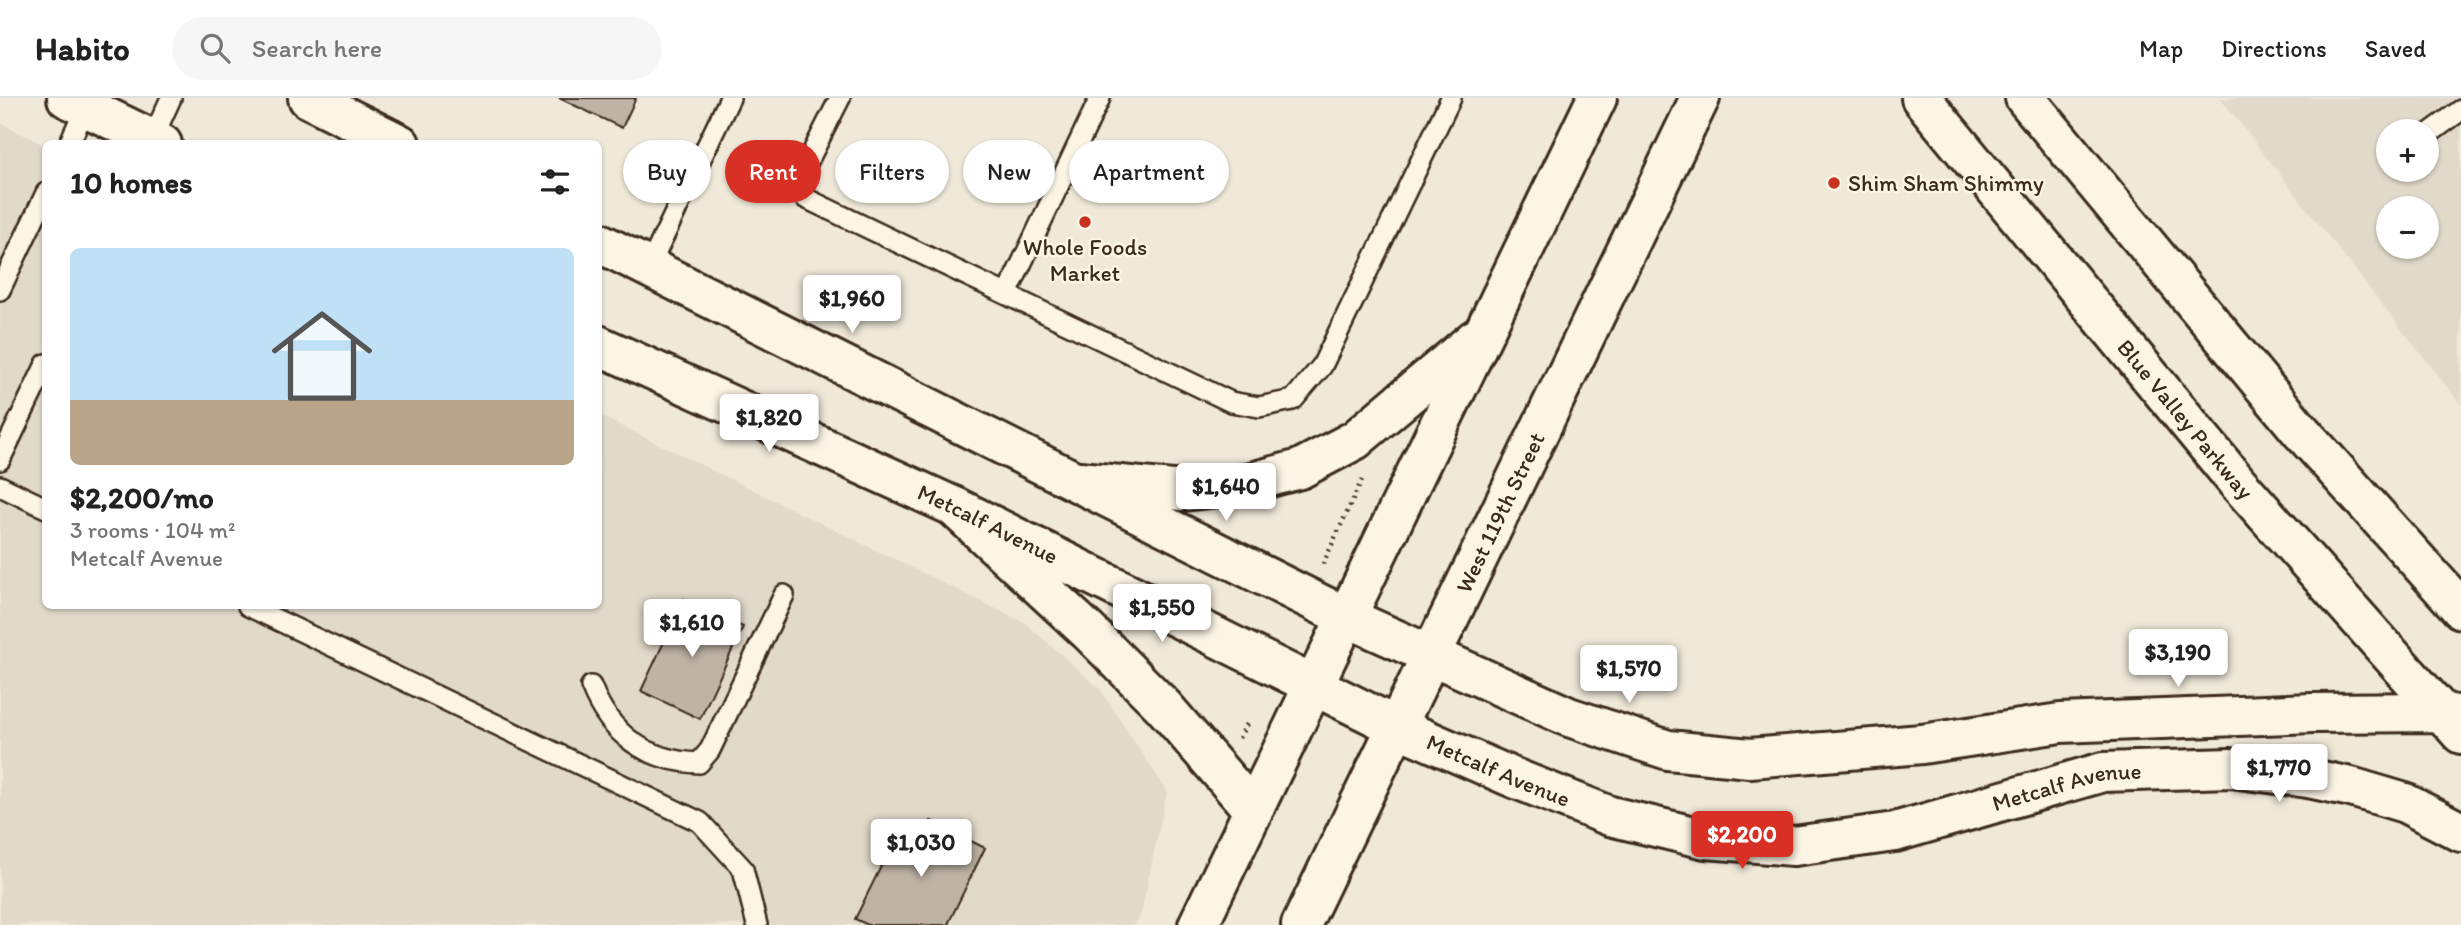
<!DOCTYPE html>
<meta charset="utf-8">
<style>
:root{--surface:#fff;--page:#f6f6f6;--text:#222;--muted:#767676;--line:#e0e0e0;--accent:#d93025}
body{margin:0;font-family:Itim,sans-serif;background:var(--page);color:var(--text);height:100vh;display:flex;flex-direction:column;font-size:26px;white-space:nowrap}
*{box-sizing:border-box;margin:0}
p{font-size:23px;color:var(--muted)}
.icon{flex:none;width:38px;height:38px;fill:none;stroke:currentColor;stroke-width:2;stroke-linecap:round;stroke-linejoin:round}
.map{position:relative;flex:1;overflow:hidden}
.sheet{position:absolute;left:42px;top:42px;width:560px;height:469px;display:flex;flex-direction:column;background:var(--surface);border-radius:10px;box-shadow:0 2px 5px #0004}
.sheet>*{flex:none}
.guide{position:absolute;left:623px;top:42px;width:665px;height:63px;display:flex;gap:14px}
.controls{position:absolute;left:2376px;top:21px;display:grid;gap:14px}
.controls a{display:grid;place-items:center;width:63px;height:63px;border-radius:50%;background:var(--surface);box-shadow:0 2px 5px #0004;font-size:35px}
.price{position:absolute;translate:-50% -60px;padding:0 16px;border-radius:7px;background:#fff;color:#222;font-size:23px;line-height:46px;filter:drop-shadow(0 2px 4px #0008)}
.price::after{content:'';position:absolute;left:50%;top:42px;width:21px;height:16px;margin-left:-10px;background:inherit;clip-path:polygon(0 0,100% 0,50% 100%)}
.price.active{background:var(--accent);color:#fff}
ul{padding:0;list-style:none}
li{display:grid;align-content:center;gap:14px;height:371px;padding:0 28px}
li+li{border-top:2px solid var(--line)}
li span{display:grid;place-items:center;height:217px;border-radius:10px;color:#555}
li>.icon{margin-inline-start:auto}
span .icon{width:126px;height:126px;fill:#fffc;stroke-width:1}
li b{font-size:30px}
h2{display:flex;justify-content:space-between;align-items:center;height:84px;padding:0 28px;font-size:30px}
.pill{padding:0 24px;border-radius:32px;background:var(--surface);box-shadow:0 2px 5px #0004;font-size:24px;line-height:63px}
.pill.active{background:var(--accent);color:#fff}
header{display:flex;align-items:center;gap:42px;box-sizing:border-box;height:98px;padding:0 35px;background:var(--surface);border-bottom:2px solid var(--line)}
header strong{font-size:33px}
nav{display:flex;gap:38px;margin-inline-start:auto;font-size:24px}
.search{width:490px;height:63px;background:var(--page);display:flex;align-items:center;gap:18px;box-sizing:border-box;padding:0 24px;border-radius:38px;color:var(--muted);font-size:26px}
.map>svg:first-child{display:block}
</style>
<header>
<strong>Habito</strong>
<div class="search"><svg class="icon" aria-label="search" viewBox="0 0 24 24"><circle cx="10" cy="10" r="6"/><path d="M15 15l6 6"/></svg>Search here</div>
<nav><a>Map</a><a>Directions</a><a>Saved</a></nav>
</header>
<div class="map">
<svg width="2461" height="827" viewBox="0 0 2461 827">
<rect width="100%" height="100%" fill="#f0e9d9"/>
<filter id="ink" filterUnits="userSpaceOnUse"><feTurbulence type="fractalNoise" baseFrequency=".0143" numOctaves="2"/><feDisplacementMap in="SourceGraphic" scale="14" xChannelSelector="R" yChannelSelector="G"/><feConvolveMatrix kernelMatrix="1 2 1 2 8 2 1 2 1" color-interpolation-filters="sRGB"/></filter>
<g filter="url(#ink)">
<!-- built -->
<path fill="#e1d9c9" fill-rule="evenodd" d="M2220,0H2461V307ZM2389,33H2427V72H2389ZM2389,110H2427V149H2389Z
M0,25L45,47L46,508H598L599,317L1025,525L1099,590L1167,693L1141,816L1135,827H0Z"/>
<!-- building -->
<path fill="#beb3a4" stroke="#3b2a1e" stroke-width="2" d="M559,0H636L622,30Z
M684,501L743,529L700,621L641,593Z
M931,723L985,750L948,826L950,827H868L855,821L900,730L922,741Z"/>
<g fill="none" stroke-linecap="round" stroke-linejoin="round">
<defs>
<path id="lane" d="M840,0L799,81L805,100L1231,304L1259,309L1293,302L1322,268L1451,0
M2427,37L2461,12
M69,46L88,4
M150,46L171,0
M649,169L730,0
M0,192L46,95
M1007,196L1100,0
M0,362L46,266
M0,388L46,410
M248,508L700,724L743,771L757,827
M591,588C610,637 647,663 699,665L710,652L784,497"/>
<g id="secondary">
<path d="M67,0L162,46"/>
<path d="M308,0L400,46"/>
<path d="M598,144L1346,519L1569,619L1668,652L1750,660L1922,646L2060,625L2313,615L2440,614L2461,618"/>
<path id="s1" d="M598,247L953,408L1397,629L1514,680L1610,718L1706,741L1794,748L1895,734L2103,674L2231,670L2308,680L2351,689L2405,705L2461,734"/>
</g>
<g id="primary">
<path id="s2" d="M1921,0L2237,384L2461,636"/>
<path d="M2025,0L2299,331L2461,511"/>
<path d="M1079,383L1183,393L1244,386L1300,371L1355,342L1475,241"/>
<path d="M953,408L1088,533L1164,609L1253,712"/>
<path d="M1198,827L1597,0"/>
<path id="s3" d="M1301,827L1700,0"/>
</g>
</defs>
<!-- lane casing -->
<use href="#lane" stroke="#3b2a1e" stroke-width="24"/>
<!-- secondary casing -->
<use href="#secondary" stroke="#3b2a1e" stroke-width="44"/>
<!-- primary casing -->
<use href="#primary" stroke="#3b2a1e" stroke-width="44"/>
<!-- path -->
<path stroke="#3b2a1e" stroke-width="4.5" stroke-dasharray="2 5" stroke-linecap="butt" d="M1323,466L1362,382
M1239,640L1248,624"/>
<!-- lane -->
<use href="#lane" stroke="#fcf5e5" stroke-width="19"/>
<!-- secondary -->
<use href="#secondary" stroke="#fcf5e5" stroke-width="38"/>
<!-- primary -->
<use href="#primary" stroke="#fcf5e5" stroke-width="38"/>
</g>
</g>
<!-- markers -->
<g fill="#c8321e" stroke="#fcf5e5" stroke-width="2.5">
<circle cx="1834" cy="85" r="7"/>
<circle cx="1085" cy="124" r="7"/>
</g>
<g text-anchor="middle" stroke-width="5" stroke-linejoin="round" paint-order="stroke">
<!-- poi labels -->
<g font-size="23" fill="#3b2a1e" stroke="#fcf5e5" text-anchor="start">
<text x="1848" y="93">Shim Sham Shimmy</text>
<text x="1085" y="157" text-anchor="middle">Whole Foods<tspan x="1085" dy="26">Market</tspan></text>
</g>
<!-- street labels -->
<g font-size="23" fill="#3b2a1e" stroke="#fcf5e5">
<text dy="8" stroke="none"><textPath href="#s2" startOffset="416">Blue Valley Parkway</textPath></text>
<text dy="8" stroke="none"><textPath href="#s3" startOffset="458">West 119th Street</textPath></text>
<text dy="8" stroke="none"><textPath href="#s1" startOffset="429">Metcalf Avenue</textPath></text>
<text dy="8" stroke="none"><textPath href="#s1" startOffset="996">Metcalf Avenue</textPath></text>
<text dy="8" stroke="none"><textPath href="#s1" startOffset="1584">Metcalf Avenue</textPath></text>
</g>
</g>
</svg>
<div class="controls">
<a>+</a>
<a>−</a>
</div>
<b class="price" style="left:852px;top:237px">$1,960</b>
<b class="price" style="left:769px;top:356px">$1,820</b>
<b class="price" style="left:1226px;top:425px">$1,640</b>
<b class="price" style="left:1162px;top:546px">$1,550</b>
<b class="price" style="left:692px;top:561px">$1,610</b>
<b class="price" style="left:2178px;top:591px">$3,190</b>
<b class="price" style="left:1629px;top:607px">$1,570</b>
<b class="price" style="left:2279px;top:706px">$1,770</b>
<b class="price active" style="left:1742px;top:773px">$2,200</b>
<b class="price" style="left:921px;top:781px">$1,030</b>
<div class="guide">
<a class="pill">Buy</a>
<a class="pill active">Rent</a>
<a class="pill">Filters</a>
<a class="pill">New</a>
<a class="pill">Apartment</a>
</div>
<section class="sheet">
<h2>10 homes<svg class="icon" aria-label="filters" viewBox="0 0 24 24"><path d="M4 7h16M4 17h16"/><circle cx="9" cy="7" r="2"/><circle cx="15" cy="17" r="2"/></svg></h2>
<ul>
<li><span style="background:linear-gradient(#bfe0f5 70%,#b9a48a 0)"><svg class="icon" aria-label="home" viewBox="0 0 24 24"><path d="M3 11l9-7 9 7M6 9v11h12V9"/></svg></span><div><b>$2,200/mo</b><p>3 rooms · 104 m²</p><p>Metcalf Avenue</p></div></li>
</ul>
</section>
</div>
